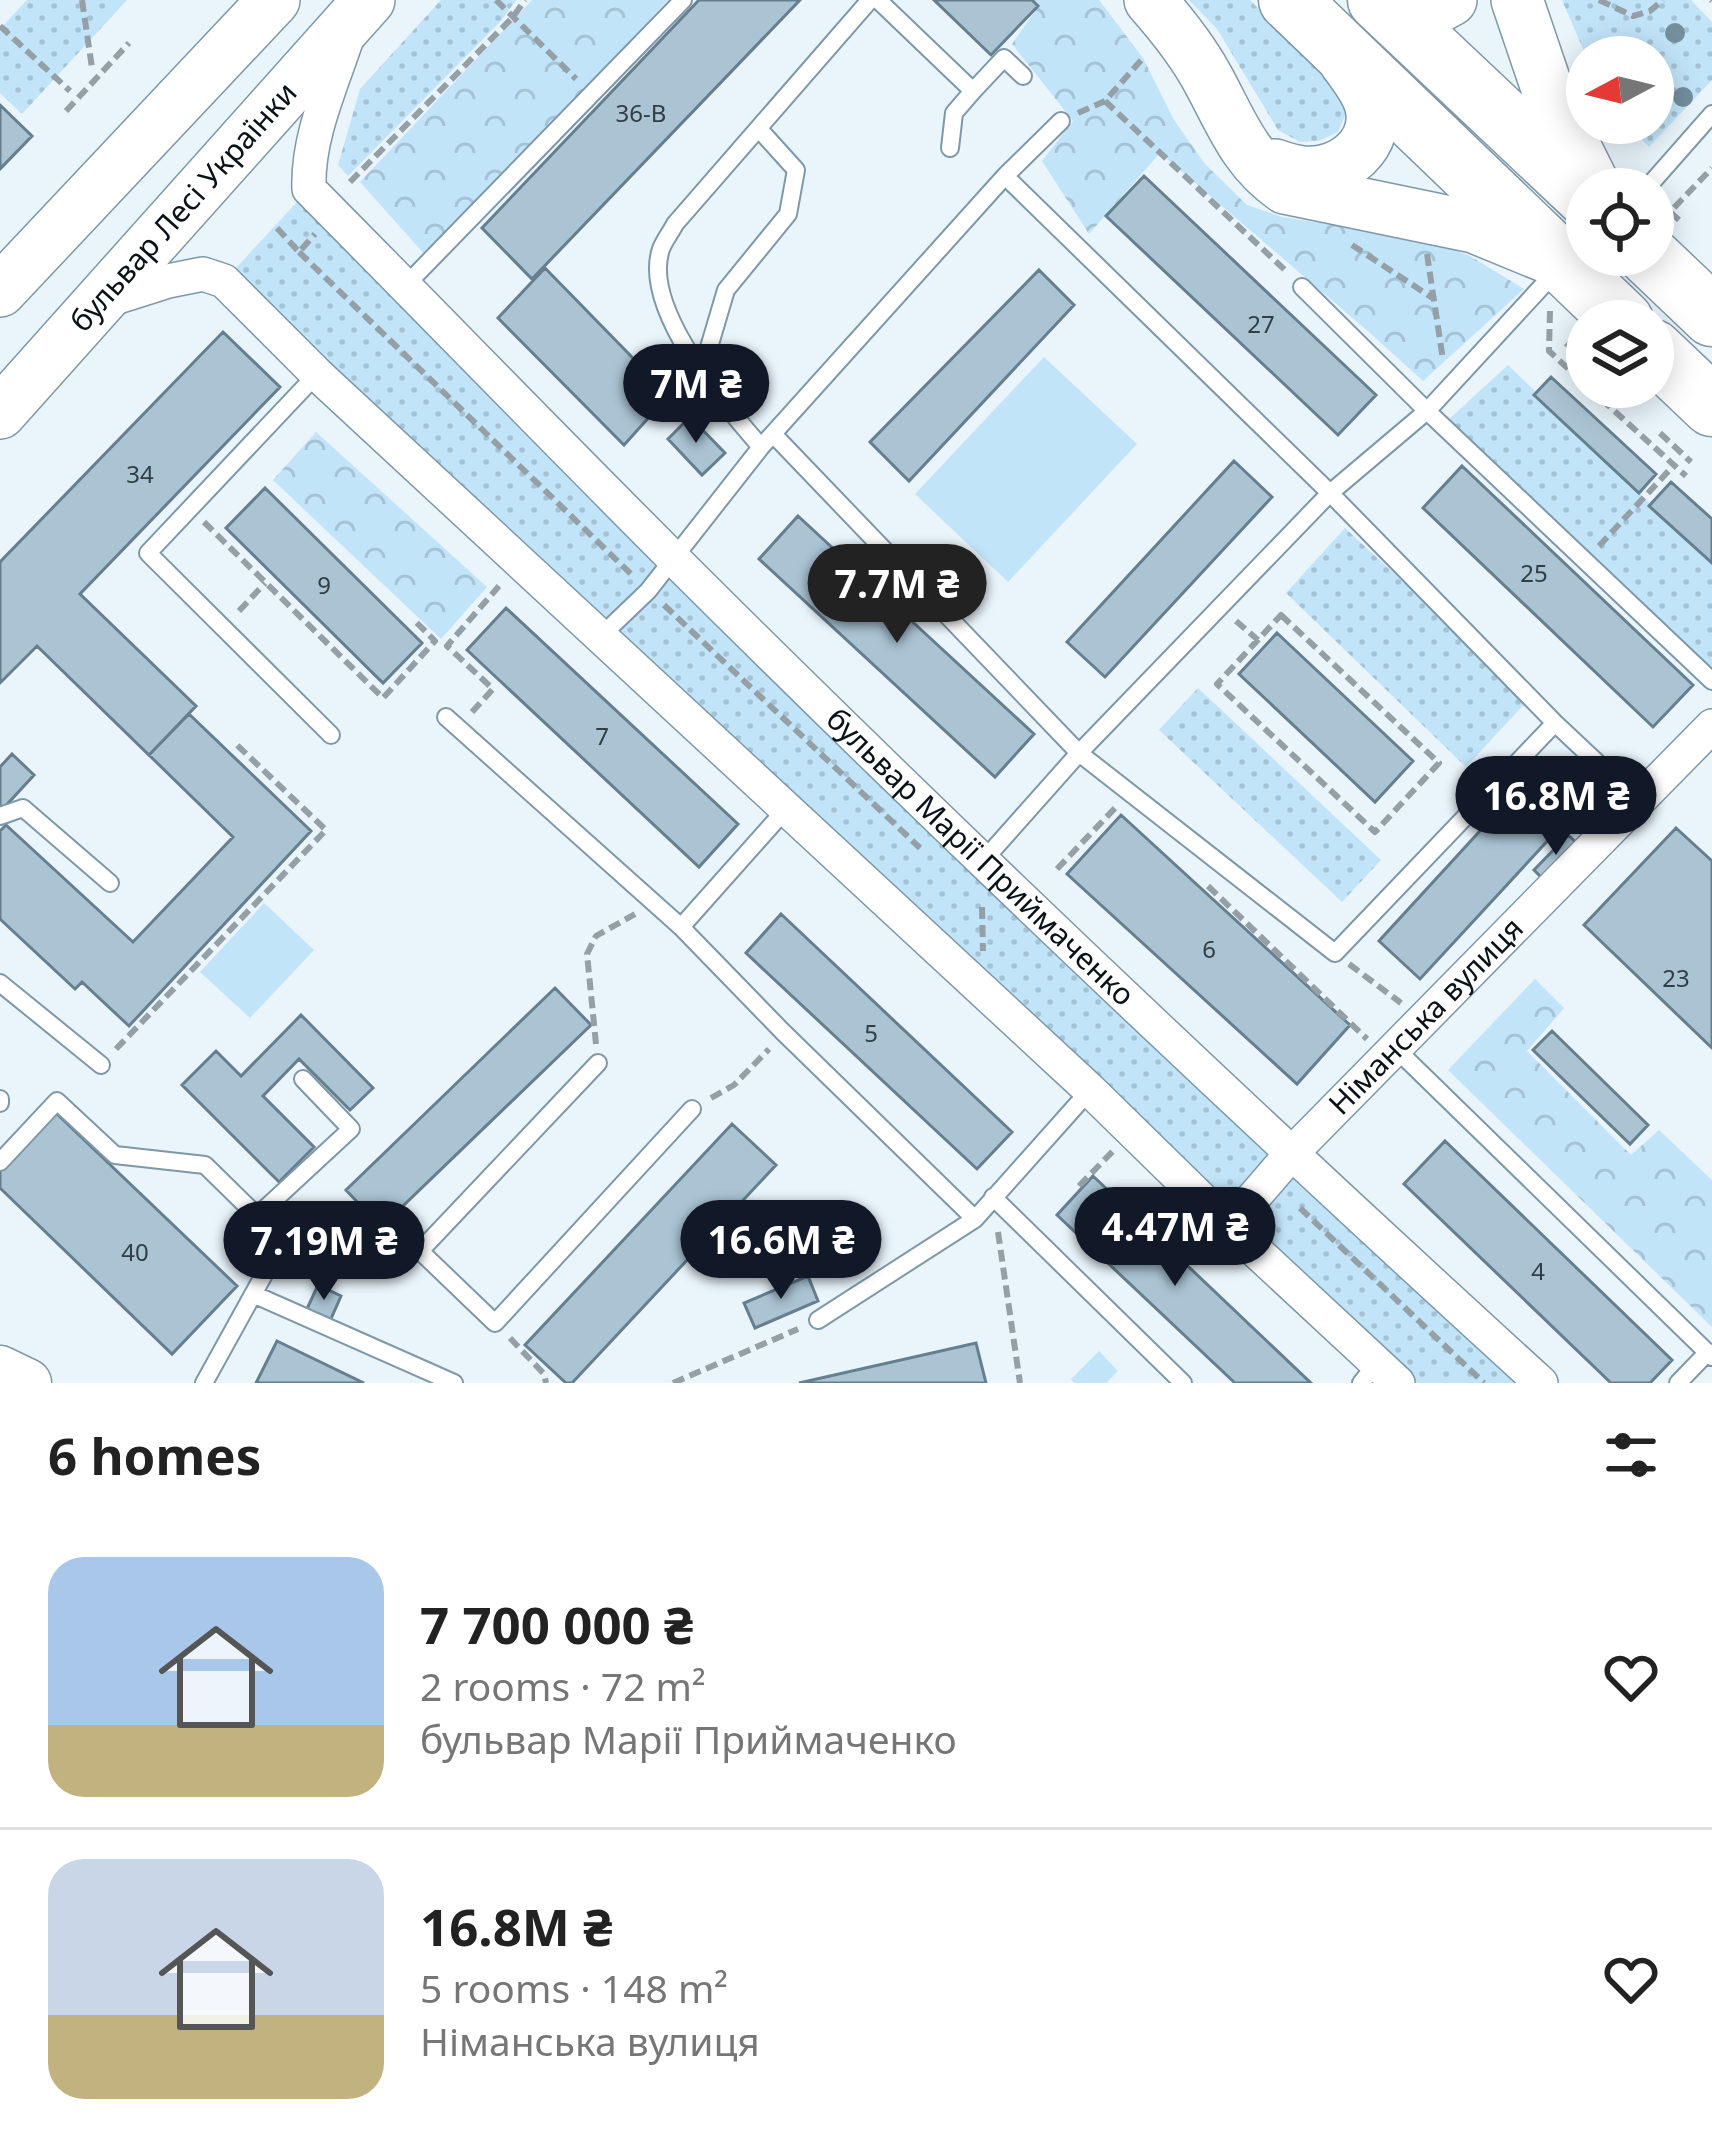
<!DOCTYPE html>
<meta charset="utf-8">
<style>
:root{--surface:#fff;--page:#f6f6f6;--text:#222;--muted:#767676;--line:#e0e0e0;--accent:#111827}
body{margin:0;font-family:"Noto Sans",sans-serif;background:var(--page);color:var(--text);height:100vh;display:flex;flex-direction:column;font-size:45px;white-space:nowrap}
*{box-sizing:border-box;margin:0}
p{font-size:39px;color:var(--muted)}
.icon{flex:none;width:66px;height:66px;fill:none;stroke:currentColor;stroke-width:2;stroke-linecap:round;stroke-linejoin:round}
.map{position:relative;height:1383px;overflow:hidden}
.details{display:flex;flex-direction:column;background:var(--surface);flex:1}
.details>*{flex:none}
.needle{width:78px;rotate:263deg}
.controls{position:absolute;left:1566px;top:36px;display:grid;gap:24px}
.controls a{display:grid;place-items:center;width:108px;height:108px;border-radius:50%;background:var(--surface);box-shadow:0 6px 30px #0003;font-size:60px}
.price{position:absolute;translate:-50% -102px;padding:0 27px;border-radius:42px;background:var(--accent);color:#fff;font-size:39px;line-height:78px;filter:drop-shadow(0 3px 6px #0008)}
.price::after{content:'';position:absolute;left:50%;top:72px;width:36px;height:27px;margin-left:-18px;background:inherit;clip-path:polygon(0 0,100% 0,50% 100%)}
.price.active{background:#222;color:#fff}
ul{padding:0;list-style:none}
li{display:flex;align-items:center;gap:36px;height:300px;padding:0 48px}
li+li{border-top:3px solid var(--line)}
li span{display:grid;place-items:center;flex:none;width:336px;height:240px;border-radius:36px;color:#555}
li>.icon{margin-inline-start:auto}
span .icon{width:144px;height:144px;fill:#fffc;stroke-width:1}
li b{font-size:51px}
h2{display:flex;justify-content:space-between;align-items:center;height:144px;padding:0 48px;font-size:51px}
.map>svg:first-child{display:block}
</style>
<div class="map">
<svg width="1712" height="1383" viewBox="0 0 1712 1383">
<defs>
<pattern id="grass-dots" width="8" height="8" patternUnits="userSpaceOnUse" patternTransform="scale(3)"><rect width="8" height="8" fill="#c2e4f9"/><path d="M2 2h.1M6 6h.1" fill="none" stroke="#a5c3d5" stroke-width="1.8" stroke-linecap="round"/></pattern>
<pattern id="forest-crowns" width="20" height="18" patternUnits="userSpaceOnUse" patternTransform="scale(3)"><rect width="20" height="18" fill="#c2e4f9"/><path d="M2 6a3 3 0 1 1 6 0M12 15a3 3 0 1 1 6 0" fill="none" stroke="#a5c3d5"/></pattern>
</defs>
<rect width="100%" height="100%" fill="#e9f4fb"/>
<!-- grass -->
<path fill="url(#grass-dots)" d="M27,0H127L22,114L0,93V29Z
M441,0H516L501,21L348,176L338,165L360,89Z
M1189,0H1250L1346,98V113L1338,132L1319,141L1300,142L1278,130L1217,29Z
M1562,0H1691L1712,22V80L1649,147L1625,123H1653V57L1587,58Z
M309,189L1541,1383H1398L224,281Z
M1508,365L1712,564V670L1447,421Z
M1345,528L1529,699L1466,767L1286,593Z
M1198,688L1381,860L1342,902L1159,730Z"/>
<!-- forest -->
<path fill="url(#forest-crowns)" d="M532,0H668L426,256L360,182Z
M1032,0H1099L1143,58L1174,120L1205,164L1247,205L1282,217L1425,239L1470,256L1524,289L1423,381L1370,333L1160,153L1089,234L1042,161L1073,121L1012,44L1038,7Z
M316,432L487,587L441,639L273,480Z
M1535,979L1564,1008L1527,1051L1631,1155L1659,1130L1712,1180V1327L1448,1070Z"/>
<!-- pitch -->
<path fill="#c2e4f9" d="M1044,357L1137,444L1008,582L915,494Z
M264,903L314,950L250,1018L200,972Z
M1099,1351L1118,1371L1106,1383H1074L1071,1379Z"/>
<!-- building -->
<path fill="#aac4d4" stroke="#667f8e" stroke-width="3" d="M699,0H800L532,279L482,228Z
M934,0H1032L1038,6L991,55Z
M0,105L32,136L0,169Z
M1144,176L1376,395L1338,435L1106,216Z
M545,268L669,395L624,445L498,318Z
M1039,270L1074,305L909,481L870,442Z
M223,332L280,387L80,594L196,706L149,755L37,646L0,683V562Z
M1551,377L1656,474L1639,493L1534,395Z
M690,417L725,453L702,475L668,439Z
M1234,461L1272,497L1105,677L1067,642Z
M1462,466L1693,685L1653,727L1423,508Z
M1671,482L1712,519V563L1649,506Z
M265,488L422,643L383,683L226,528Z
M798,516L1034,734L995,777L759,559Z
M506,608L738,824L699,867L467,650Z
M1277,633L1413,761L1375,802L1239,674Z
M189,714L311,831L129,1026L82,982L75,989L0,919V831L6,825L133,942L233,837L149,755Z
M12,754L34,775L0,812V767Z
M1546,759L1588,797L1420,979L1379,941Z
M1121,815L1350,1025L1297,1084L1067,874Z
M1676,828L1712,861V1048L1584,925Z
M1568,835L1579,845L1545,881L1534,870Z
M781,914L1012,1132L977,1169L746,953Z
M555,988L591,1025L381,1227L346,1190Z
M301,1015L373,1088L350,1110L299,1059L263,1096L314,1147L279,1182L182,1085L216,1051L241,1076Z
M1552,1031L1648,1125L1630,1144L1533,1050Z
M56,1113L237,1286L172,1354L0,1188V1171Z
M732,1124L776,1165L572,1383H566L525,1345Z
M1445,1141L1672,1360L1650,1383H1611L1404,1184Z
M1093,1176L1311,1383H1235L1057,1215Z
M808,1276L818,1301L755,1328L744,1303Z
M318,1285L341,1296L330,1321L306,1311Z
M277,1341L364,1383H256Z
M976,1343L986,1383H799Z"/>
<g fill="none" stroke-linecap="round" stroke-linejoin="round">
<defs>
<path id="lane" d="M878,0L973,91L1004,58L1023,76
M950,148L954,113L973,91
M1005,176L1330,493L1555,723L1638,801
M1646,189L1712,114
M405,286L683,0
M1302,287L1427,411L1712,681
M702,371L726,290L788,214L796,170L759,129
M317,374L148,553L331,735
M773,434L1079,753L1335,953L1555,723
M761,447C725,406 641,308 661,249C664,241 671,232 675,224L870,0
M600,637L648,591L761,447L1005,176L1061,121
M446,717L681,927
M786,809L681,927L783,1032L975,1219
M0,816L23,808L110,883
M983,861L1079,753L1330,493L1427,411L1558,269
M0,983L101,1065
M1395,1048L1712,1357
M0,1099V1103
M0,1162L57,1101L115,1155L205,1165L257,1216L351,1129L303,1079
M993,1197L1183,1383
M420,1251L495,1323L692,1109
M253,1294L454,1383
M818,1320L975,1219L1090,1090
M204,1383L272,1260L420,1251L598,1063
M1361,1383L1377,1363
M1678,1383L1708,1352"/>
<g id="street">
<path id="s1" d="M348,35C332,85 307,136 309,189C431,312 551,436 673,558C956,840 1246,1114 1541,1383"/>
<path d="M105,301L168,281L203,274L224,281L317,374L1090,1090L1229,1226L1398,1383"/>
<path id="s2" d="M1229,1226L1291,1154L1712,726"/>
</g>
<path id="secondary" d="M0,1370L27,1383"/>
<g id="primary">
<path d="M1150,0C1173,26 1194,52 1210,83C1232,124 1245,160 1285,188L1474,227L1552,259"/>
<path d="M1414,0L1440,6L1451,0"/>
<path d="M1517,0L1550,97L1596,189"/>
<path d="M1275,165C1284,168 1294,171 1303,172C1342,176 1382,144 1370,103C1365,88 1354,74 1345,62"/>
<path d="M0,291L274,0"/>
<path id="s3" d="M0,413L369,0"/>
</g>
<path id="highway" d="M1289,0L1623,321
M1378,0L1587,197
M1648,255L1712,316
M1653,350L1712,406"/>
</defs>
<!-- lane casing -->
<use href="#lane" stroke="#7f98a7" stroke-width="20"/>
<!-- street casing -->
<use href="#street" stroke="#7f98a7" stroke-width="36"/>
<!-- secondary casing -->
<use href="#secondary" stroke="#7f98a7" stroke-width="51"/>
<!-- primary casing -->
<use href="#primary" stroke="#7f98a7" stroke-width="54"/>
<!-- highway casing -->
<use href="#highway" stroke="#7f98a7" stroke-width="63"/>
<!-- path -->
<path stroke="#95a0a6" stroke-width="6" stroke-dasharray="12 6" stroke-linecap="butt" d="M82,0L92,68
M496,0L576,79
M1599,0L1633,16L1650,11L1663,0
M1711,0L1712,1
M0,26L70,91
M1105,101L1286,271
M66,111L129,43
M1078,113L1105,101L1143,58
M350,182L513,17L525,0
M1679,220L1670,212L1712,168
M277,228L299,252L315,234
M1352,245L1434,299
M299,252L632,575
M1427,254L1443,360
M1550,311L1549,351L1587,386
M1566,343L1587,363
M1588,387L1686,476
M1660,433L1691,462
M204,522L383,698L435,641L414,620
M1599,546L1674,465
M664,605L920,848
M239,611L265,583
M1281,615L1439,763L1375,832L1217,684Z
M1236,621L1258,640
M472,712L493,689L447,646L499,586
M1057,869L1117,806
M1208,886L1367,1039
M982,907L983,951
M1349,964L1401,1003
M596,1044L587,954L596,936L635,914
M116,1049L326,830L237,745
M711,1098L734,1085L769,1049
M1079,1186L1114,1150
M1300,1208L1484,1383
M998,1232L1020,1383
M510,1338L544,1374L546,1383
M673,1383L798,1329"/>
<!-- lane -->
<use href="#lane" stroke="#fff" stroke-width="16"/>
<!-- street -->
<use href="#street" stroke="#fff" stroke-width="33"/>
<!-- secondary -->
<use href="#secondary" stroke="#fff" stroke-width="48"/>
<!-- primary -->
<use href="#primary" stroke="#fff" stroke-width="51"/>
<!-- highway -->
<use href="#highway" stroke="#fff" stroke-width="60"/>
</g>
<!-- trees -->
<g fill="#738e9d">
<circle cx="1675" cy="33" r="10"/>
<circle cx="1683" cy="97" r="10"/>
</g>
<g text-anchor="middle" stroke-width="9" stroke-linejoin="round" paint-order="stroke">
<!-- number labels -->
<g font-size="24" fill="#303e46">
<text x="641" y="122">36-В</text>
<text x="1261" y="333">27</text>
<text x="140" y="483">34</text>
<text x="1534" y="582">25</text>
<text x="324" y="594">9</text>
<text x="602" y="745">7</text>
<text x="1209" y="958">6</text>
<text x="1676" y="987">23</text>
<text x="871" y="1042">5</text>
<text x="135" y="1261">40</text>
<text x="1538" y="1280">4</text>
</g>
<!-- street labels -->
<g font-size="30" fill="#081217" stroke="#fff">
<text dy="10" stroke="none"><textPath href="#s3" startOffset="276">бульвар Лесі Українки</textPath></text>
<text dy="10" stroke="none"><textPath href="#s1" startOffset="1107">бульвар Марії Приймаченко</textPath></text>
<text dy="10" stroke="none"><textPath href="#s2" startOffset="288">Німанська вулиця</textPath></text>
</g>
</g>
</svg>
<div class="controls">
<a><svg class="needle" viewBox="-14 -14 28 28"><path d="M0-13l5 13h-10z" fill="#e53935"/><path d="M0 13l5-13h-10z" fill="#767676"/></svg></a>
<a><svg class="icon" aria-label="locate" viewBox="0 0 24 24"><circle cx="12" cy="12" r="6"/><path d="M12 2v4M12 18v4M2 12h4M18 12h4"/></svg></a>
<a><svg class="icon" aria-label="layers" viewBox="0 0 24 24"><path d="M12 4l9 5-9 5-9-5zM3 14l9 5 9-5"/></svg></a>
</div>
<b class="price" style="left:696px;top:446px">7M ₴</b>
<b class="price active" style="left:897px;top:646px">7.7M ₴</b>
<b class="price" style="left:1556px;top:858px">16.8M ₴</b>
<b class="price" style="left:1175px;top:1289px">4.47M ₴</b>
<b class="price" style="left:781px;top:1302px">16.6M ₴</b>
<b class="price" style="left:324px;top:1303px">7.19M ₴</b>
</div>
<section class="details">
<h2>6 homes<svg class="icon" aria-label="filters" viewBox="0 0 24 24"><path d="M4 7h16M4 17h16"/><circle cx="9" cy="7" r="2"/><circle cx="15" cy="17" r="2"/></svg></h2>
<ul>
<li><span style="background:linear-gradient(#a9c7e8 70%,#c2b280 0)"><svg class="icon" aria-label="home" viewBox="0 0 24 24"><path d="M3 11l9-7 9 7M6 9v11h12V9"/></svg></span><div><b>7 700 000 ₴</b><p>2 rooms · 72 m²</p><p>бульвар Марії Приймаченко</p></div><svg class="icon" aria-label="heart" viewBox="0 0 24 24"><path d="M12 20l-8-8c-3-5 5-10 8-4 3-6 11-1 8 4z"/></svg></li>
<li><span style="background:linear-gradient(#c9d6e8 65%,#c2b280 0)"><svg class="icon" aria-label="home" viewBox="0 0 24 24"><path d="M3 11l9-7 9 7M6 9v11h12V9"/></svg></span><div><b>16.8M ₴</b><p>5 rooms · 148 m²</p><p>Німанська вулиця</p></div><svg class="icon" aria-label="heart" viewBox="0 0 24 24"><path d="M12 20l-8-8c-3-5 5-10 8-4 3-6 11-1 8 4z"/></svg></li>
</ul>
</section>
